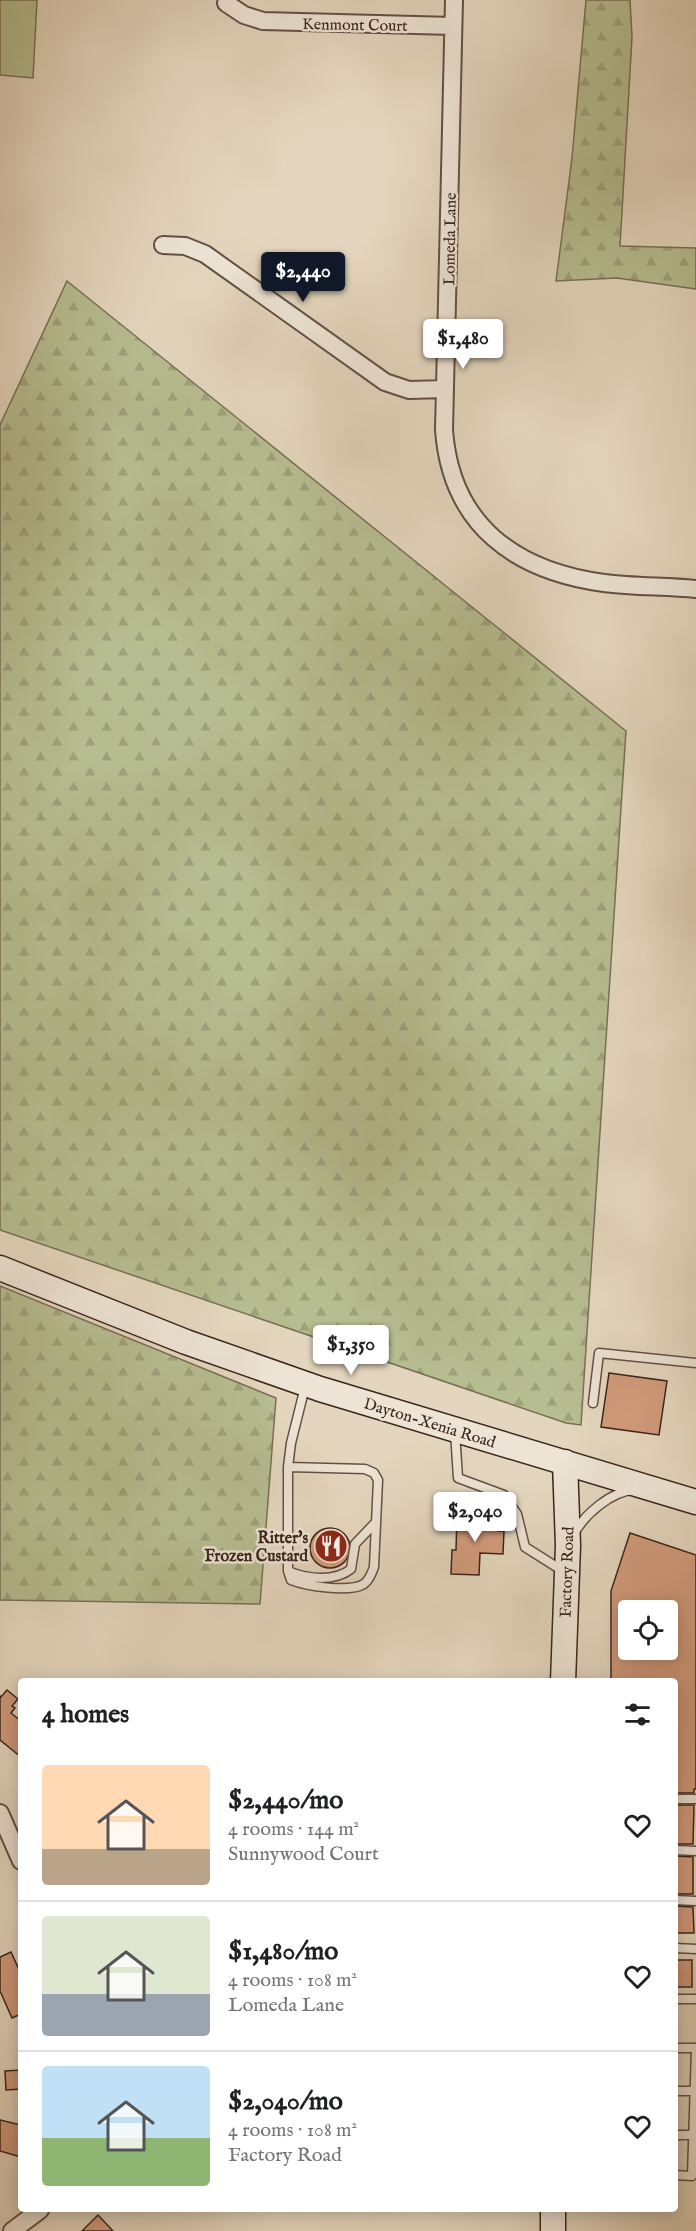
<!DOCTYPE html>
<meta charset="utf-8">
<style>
:root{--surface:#fff;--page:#f6f6f6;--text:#202124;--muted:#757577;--line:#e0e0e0;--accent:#111827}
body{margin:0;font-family:"IM FELL English",serif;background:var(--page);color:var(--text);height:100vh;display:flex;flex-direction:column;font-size:22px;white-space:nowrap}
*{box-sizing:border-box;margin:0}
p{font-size:20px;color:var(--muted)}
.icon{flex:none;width:33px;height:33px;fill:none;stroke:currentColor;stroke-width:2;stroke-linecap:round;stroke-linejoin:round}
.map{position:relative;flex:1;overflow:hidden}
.sheet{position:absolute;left:18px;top:1678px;width:660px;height:534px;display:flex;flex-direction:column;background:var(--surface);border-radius:6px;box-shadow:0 3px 15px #0003}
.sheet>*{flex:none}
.controls{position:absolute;left:618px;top:1600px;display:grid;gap:12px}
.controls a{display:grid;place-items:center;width:60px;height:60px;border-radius:6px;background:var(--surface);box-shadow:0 3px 15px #0003;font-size:30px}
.price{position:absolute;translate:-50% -51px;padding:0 14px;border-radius:6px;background:#fff;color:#222;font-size:20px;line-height:39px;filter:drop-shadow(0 2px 3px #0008)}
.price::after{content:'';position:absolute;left:50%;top:36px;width:18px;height:14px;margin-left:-9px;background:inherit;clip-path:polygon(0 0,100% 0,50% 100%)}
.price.selected{background:var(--accent);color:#fff}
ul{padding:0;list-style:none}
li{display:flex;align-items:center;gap:18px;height:150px;padding:0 24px}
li+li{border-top:2px solid var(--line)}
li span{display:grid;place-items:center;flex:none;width:168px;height:120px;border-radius:6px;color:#555}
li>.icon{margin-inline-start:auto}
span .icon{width:72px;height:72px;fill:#fffc;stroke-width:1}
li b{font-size:26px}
h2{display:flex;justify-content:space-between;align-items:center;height:72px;padding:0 24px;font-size:26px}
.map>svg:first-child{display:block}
</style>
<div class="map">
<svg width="696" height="2231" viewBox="0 0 696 2231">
<defs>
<pattern id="forest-firs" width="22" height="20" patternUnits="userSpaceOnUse" patternTransform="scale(1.5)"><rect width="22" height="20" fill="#b6bd90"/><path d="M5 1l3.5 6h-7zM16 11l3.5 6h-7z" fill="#9da27c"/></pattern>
</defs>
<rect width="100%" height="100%" fill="#e4d6be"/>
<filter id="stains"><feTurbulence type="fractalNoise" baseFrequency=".00333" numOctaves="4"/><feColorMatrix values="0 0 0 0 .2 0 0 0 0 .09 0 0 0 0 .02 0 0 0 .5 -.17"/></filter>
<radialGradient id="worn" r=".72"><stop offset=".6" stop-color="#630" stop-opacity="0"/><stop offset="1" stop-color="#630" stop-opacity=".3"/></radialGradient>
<!-- grass -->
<path fill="#b6bd90" stroke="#787056" stroke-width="1.5" d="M0,0H37L33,78L0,75Z"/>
<!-- forest -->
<path fill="url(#forest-firs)" stroke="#787056" stroke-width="1.5" d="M586,0H630L632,37L620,246L696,248V289L617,278L556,281L572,158Z
M67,281L626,731L581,1425L566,1423L0,1230V425Z
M0,1286L276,1398L260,1604L0,1600Z"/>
<!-- building -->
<path fill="#d29b7c" stroke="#3a241b" stroke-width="1.5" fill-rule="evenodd" d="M609,1373L667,1381L659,1435L601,1427Z
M457,1516L498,1517V1531H504L503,1554L480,1553L479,1575L451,1574L452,1550H456Z
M310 1548a20 20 0 1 1 40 0a20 20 0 1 1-40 0Z
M630,1533L696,1555V1789H694V1793H675V1682H611V1591ZM628,1611H668V1650H628Z
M7,1690L18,1699L12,1706L15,1708L11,1713L21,1721V1757L0,1740V1696L1,1697Z
M675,1805H694L693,1844H675Z
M675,1856L693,1857V1894H675Z
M675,1906L693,1907L694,1933H675Z
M11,1952L21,1974V2014L12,2018L0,1991V1957Z
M675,1960H692V1987H675Z
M21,2070V2089L6,2090L5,2071Z
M0,2120L21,2125V2157L0,2151Z
M98,2215L113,2231H82Z"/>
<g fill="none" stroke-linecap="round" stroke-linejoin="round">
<defs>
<path id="lane" d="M593,1403L599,1353L696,1363
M455,1432L458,1478L504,1495L517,1514L525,1547L563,1571
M288,1467L365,1469L374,1473L378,1480L374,1567C372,1573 369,1580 364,1584C349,1593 306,1586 291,1580L288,1571V1467L291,1443L305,1387
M574,1534C584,1515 611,1491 634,1490
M288,1571C306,1579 335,1582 351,1569L355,1544L376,1522
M675,1799H696
M675,1850L696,1851
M675,1900L696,1901
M675,1948L696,1949
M675,1999H696
M675,2048H696
M675,2091H695
M675,2135H693
M675,2175L692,2176L696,2048"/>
<path id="street" d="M454,0L444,430C451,525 515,571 604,583C635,587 666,586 696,589
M226,3L244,15L263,21L453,26
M163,245L185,246L205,254L385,382L409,390L445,389
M0,1813L21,1861
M12,2231L40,2210"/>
<path id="secondary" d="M0,1268L186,1342L320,1389L696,1502
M563,1682L568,1545L565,1462
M553,2231V2210"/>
</defs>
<!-- lane casing -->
<use href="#lane" stroke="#645044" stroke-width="11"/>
<!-- street casing -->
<use href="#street" stroke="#645044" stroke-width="20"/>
<!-- secondary casing -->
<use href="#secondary" stroke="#3a241b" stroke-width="27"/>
<!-- lane -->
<use href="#lane" stroke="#ede4d5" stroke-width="8"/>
<!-- street -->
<use href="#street" stroke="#ede4d5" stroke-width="16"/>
<!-- secondary -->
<use href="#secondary" stroke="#ede4d5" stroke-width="24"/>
</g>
<!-- icons -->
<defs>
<symbol id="restaurant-disc" viewBox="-11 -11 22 22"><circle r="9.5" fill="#8f2418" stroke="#ede4d5"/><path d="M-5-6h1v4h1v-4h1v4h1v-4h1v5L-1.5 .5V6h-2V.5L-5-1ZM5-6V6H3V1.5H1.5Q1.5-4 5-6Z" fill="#fff"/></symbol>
</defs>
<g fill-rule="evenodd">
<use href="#restaurant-disc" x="312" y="1527" width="38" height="38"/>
</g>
<g text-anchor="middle" stroke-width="5" stroke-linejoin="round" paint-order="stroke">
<!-- street labels -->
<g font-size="16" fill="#3a241b" stroke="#ede4d5">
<text transform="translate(355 24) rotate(1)" y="6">Kenmont Court</text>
<text transform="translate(449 239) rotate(-89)" y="6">Lomeda Lane</text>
<text transform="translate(430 1422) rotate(17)" y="6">Dayton-Xenia Road</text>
<text transform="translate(566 1572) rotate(-88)" y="6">Factory Road</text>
</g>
<!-- poi labels -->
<g font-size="16" font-weight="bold" fill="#3a241b" stroke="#ede4d5" text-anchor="end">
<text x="308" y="1543">Ritter's<tspan x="308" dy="18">Frozen Custard</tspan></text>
</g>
</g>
<rect width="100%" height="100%" filter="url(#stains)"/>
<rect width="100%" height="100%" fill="url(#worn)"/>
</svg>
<div class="controls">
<a><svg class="icon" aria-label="locate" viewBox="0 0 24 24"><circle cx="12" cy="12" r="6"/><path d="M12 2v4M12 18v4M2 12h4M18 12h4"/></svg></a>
</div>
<b class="price selected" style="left:303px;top:303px">$2,440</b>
<b class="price" style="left:463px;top:370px">$1,480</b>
<b class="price" style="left:351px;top:1376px">$1,350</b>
<b class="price" style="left:475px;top:1543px">$2,040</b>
<section class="sheet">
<h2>4 homes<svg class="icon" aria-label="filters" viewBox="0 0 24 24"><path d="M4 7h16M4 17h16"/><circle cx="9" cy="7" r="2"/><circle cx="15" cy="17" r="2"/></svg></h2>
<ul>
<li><span style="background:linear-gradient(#ffd9b3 70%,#b9a48a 0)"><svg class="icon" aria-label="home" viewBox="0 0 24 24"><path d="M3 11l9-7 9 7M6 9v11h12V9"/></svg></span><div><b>$2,440/mo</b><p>4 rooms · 144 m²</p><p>Sunnywood Court</p></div><svg class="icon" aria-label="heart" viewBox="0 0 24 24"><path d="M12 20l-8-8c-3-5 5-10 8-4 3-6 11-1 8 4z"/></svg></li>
<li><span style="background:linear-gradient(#dfe7d0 65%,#9aa5b1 0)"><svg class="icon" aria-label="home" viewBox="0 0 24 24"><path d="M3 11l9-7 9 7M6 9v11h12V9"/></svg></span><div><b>$1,480/mo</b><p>4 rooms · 108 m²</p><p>Lomeda Lane</p></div><svg class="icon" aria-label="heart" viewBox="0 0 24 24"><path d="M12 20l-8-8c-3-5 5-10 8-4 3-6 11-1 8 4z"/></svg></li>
<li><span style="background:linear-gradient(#bfe0f5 60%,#8fb573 0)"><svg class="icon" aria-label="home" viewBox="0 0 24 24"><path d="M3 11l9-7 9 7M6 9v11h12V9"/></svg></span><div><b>$2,040/mo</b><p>4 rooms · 108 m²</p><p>Factory Road</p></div><svg class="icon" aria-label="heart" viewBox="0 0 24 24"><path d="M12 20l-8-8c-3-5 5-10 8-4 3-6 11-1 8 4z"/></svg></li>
</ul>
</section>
</div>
